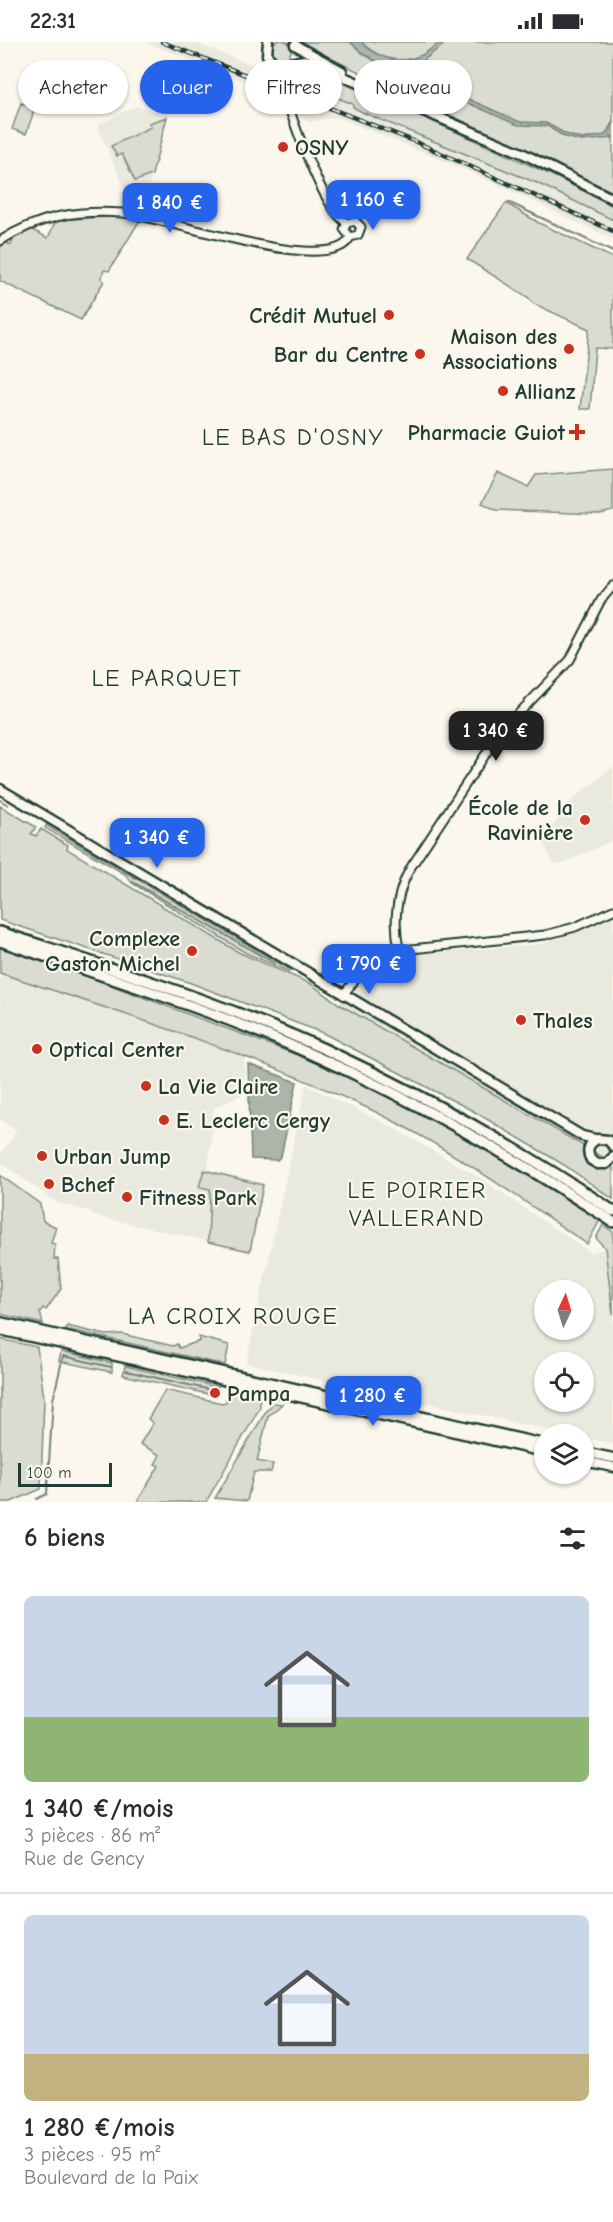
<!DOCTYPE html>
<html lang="fr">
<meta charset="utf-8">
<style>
:root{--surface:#fff;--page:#f7f7f7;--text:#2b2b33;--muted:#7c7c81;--line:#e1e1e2;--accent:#2563eb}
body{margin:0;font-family:"Comic Neue",sans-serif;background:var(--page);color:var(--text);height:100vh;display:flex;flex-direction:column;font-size:22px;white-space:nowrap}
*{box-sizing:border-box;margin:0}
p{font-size:20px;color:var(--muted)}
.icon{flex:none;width:33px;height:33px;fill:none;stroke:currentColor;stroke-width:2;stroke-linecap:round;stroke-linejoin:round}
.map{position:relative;height:1460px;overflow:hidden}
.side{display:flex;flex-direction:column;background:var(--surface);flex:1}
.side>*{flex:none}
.guide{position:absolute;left:18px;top:18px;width:578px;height:54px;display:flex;gap:12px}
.needle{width:39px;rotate:4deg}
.tools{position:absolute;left:534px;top:1238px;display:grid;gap:12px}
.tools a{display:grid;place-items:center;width:60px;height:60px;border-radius:50%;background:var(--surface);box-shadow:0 2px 4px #0004;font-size:30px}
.scale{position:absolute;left:18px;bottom:15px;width:94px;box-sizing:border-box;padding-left:6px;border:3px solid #1f3d34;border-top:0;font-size:16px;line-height:21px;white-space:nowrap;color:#1f3d34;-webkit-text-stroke:4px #fbf7ec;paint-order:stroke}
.price{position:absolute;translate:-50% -51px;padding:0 14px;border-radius:12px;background:var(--accent);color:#fff;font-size:20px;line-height:39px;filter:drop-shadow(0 2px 3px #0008)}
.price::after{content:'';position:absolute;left:50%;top:36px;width:18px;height:14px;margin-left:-9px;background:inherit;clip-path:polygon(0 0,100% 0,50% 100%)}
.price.active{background:#222;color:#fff}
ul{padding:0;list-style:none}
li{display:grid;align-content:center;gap:12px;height:318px;padding:0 24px}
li+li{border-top:2px solid var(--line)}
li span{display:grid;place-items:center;height:186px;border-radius:9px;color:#555}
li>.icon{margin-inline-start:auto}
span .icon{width:108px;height:108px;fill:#fffc;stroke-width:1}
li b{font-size:26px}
h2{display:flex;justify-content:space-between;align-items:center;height:72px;padding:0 24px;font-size:26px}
.tag{padding:0 21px;border-radius:27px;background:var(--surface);box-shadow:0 2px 4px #0004;font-size:21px;line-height:54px}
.tag.active{background:var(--accent);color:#fff}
.status{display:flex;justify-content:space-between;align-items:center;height:42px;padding:0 30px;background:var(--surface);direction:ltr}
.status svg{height:16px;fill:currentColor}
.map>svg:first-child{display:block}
</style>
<div class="status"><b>22:31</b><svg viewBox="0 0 49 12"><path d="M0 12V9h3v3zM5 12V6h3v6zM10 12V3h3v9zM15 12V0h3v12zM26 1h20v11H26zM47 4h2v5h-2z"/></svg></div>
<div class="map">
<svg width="613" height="1460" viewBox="0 0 613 1460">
<rect width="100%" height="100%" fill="#fbf7ec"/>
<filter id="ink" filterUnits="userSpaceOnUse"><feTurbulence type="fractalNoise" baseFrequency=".0167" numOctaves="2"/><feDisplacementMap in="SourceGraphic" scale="12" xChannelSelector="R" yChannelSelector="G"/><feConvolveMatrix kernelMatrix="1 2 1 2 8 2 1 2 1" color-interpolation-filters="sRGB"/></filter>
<g filter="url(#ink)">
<!-- built -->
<path fill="#eae9de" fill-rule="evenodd" d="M145,0H192L271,30L279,53Z
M299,36L306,39L305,43L353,62L364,71L537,141L613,178V197L468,129L337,75L310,80L299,75L285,43L293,44Z
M136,64L168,72L149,144L143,150L127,152L97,83Z
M613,724V798L564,821L554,822L542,798L572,758Z
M613,873V1121L338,962L383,922L408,913L542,902Z
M0,931L244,1012L245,1051L214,1066L208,1128L265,1141L250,1209L92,1173V1170L57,1161L0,1120V1113L17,1090L0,1077Z
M306,1043L382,1080L474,1132L591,1211L605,1206L613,1273V1402L584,1396V1392H567L246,1321ZM544,1248H584V1287H544ZM544,1320H584V1359H544Z"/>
<!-- green -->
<path fill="#dbdcd1" stroke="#7d8c82" stroke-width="1.5" d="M271 8a10 10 0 1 1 20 0a10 10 0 1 1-20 0Z
M301,0H613V150L302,3Z
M303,21L556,135L613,164V178L537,141L364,71L353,65V62L305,43L306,39L299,36L294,25Z
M21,61L35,66L26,92L12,87Z
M167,75L152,133L135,139L122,112L117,114L111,104L151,85L149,81Z
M506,161L539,181L613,216V307L595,306L590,367H580L589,287L532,261L529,256L467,217Z
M123,174L140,178L109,229L104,228L101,236L104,239L81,278L0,239V205L6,201L11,203L14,196L31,187L48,196L56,178Z
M613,427V469L600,472L496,468L482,461L498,431L528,445L536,433Z
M0,764L36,785L31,792L36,794L41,787L68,803L67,807L240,911L311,942L339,962L613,1121V1157L564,1123L475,1070L323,991L188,940L0,878Z
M46,783L290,928L289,930L246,911L132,841L125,832L45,786Z
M0,904L62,925L308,1017L398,1058L469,1096L601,1176L587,1202C511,1150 434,1095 350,1058C237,1007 118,970 0,931Z
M204,1128L263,1143L250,1209L208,1200L210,1147L199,1145Z
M0,1133L40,1162L43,1179L56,1185L51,1201L55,1202L54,1217H58L61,1247L46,1268L43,1266L40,1270L43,1282L0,1272Z
M603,1183L613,1190V1273L605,1206L596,1196Z
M67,1284L106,1293L122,1292L173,1304L177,1302L179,1306L200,1299L199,1295L229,1303L225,1323L66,1287Z
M0,1297L37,1305L44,1356L41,1447L11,1460H0Z
M61,1309L112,1321V1330L59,1319Z
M125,1324L218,1345L217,1349H214L213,1353L123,1333Z
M229,1346L259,1353L260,1365L206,1460H137L159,1424L155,1422L160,1413L140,1402L153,1381L148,1377L165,1348L222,1361L226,1360Z
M274,1361L282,1362L268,1374L257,1419L273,1422L271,1430H254L247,1459L215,1456L266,1369Z"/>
<!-- water -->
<path fill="#adb4aa" stroke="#74847b" stroke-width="1.5" d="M350,0H361C378,16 399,23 422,13C432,8 435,0 447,0L421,20L396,25L520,80L546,81L566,92L582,97L605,93L613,79L610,92L613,96L582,99L565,95L547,84L518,83L380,22L362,11Z
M248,1022L297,1040L281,1114L277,1118L251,1117Z"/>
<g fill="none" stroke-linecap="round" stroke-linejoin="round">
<!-- stream -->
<path stroke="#74847b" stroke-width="2" d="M508,160L613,210
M0,758L8,763
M133,840L274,921
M126,1329L211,1348
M37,1457L47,1452L53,1358L63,1314L111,1325"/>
<defs>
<path id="minor" d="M269,16L278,36
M286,57C295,84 324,168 347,181
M347,181L355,179L361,185L358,193L350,195
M347,181L344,187L350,195
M0,199C39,174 76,168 122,171C159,173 334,237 350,195
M399,907C393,878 396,851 411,825L499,692L570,618L601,558L613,544
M343,953L366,924L392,909L545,893L575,885L613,868"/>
<path id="major" d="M268,0L267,13L274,21L284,22L304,18L522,111L613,157
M295,3L342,29
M0,747L582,1094L595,1097
M613,1104L608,1098L598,1097C588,1101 586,1109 591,1118L598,1122H606L613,1115
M0,1280L544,1402
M0,1288L544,1410
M584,1410L613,1416
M584,1419L613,1425"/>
<path id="highway" d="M0,890C109,926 220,960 324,1007C425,1054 521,1107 613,1169
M0,899C109,936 220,970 324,1018C426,1064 520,1119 613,1180"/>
</defs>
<!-- minor casing -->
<use href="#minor" stroke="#1f3d34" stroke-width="11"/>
<!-- major casing -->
<use href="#major" stroke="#1f3d34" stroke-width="13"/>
<!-- highway casing -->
<use href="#highway" stroke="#1f3d34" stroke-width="14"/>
<!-- minor -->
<use href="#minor" stroke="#fbf7ec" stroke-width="7"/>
<!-- major -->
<use href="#major" stroke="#fbf7ec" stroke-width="8"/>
<!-- highway -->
<use href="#highway" stroke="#fbf7ec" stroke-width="9"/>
<defs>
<path id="rail" d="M162,0L416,100L613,189"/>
</defs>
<!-- rail casing -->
<use href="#rail" stroke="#1f3d34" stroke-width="4.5"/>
<!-- rail -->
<use href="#rail" stroke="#fbf7ec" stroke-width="2" stroke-dasharray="7" stroke-linecap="butt"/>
<defs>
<path id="minor-bridge" d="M278,36L286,57"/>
</defs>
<!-- minor-bridge casing -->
<use href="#minor-bridge" stroke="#1f3d34" stroke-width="11" stroke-linecap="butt"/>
<!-- minor-bridge -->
<use href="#minor-bridge" stroke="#fbf7ec" stroke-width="7"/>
</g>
</g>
<!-- markers -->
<g fill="#c8321e" stroke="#fbf7ec" stroke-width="2">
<circle cx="283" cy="105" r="6"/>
<circle cx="389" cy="273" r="6"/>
<circle cx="569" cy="307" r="6"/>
<circle cx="420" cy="312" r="6"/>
<circle cx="503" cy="349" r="6"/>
<path d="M574 381h6v6h6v6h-6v6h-6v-6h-6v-6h6z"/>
<circle cx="585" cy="778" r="6"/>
<circle cx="192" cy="909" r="6"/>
<circle cx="521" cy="978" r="6"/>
<circle cx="37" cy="1007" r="6"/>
<circle cx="146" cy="1044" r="6"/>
<circle cx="164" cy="1078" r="6"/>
<circle cx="42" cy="1114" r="6"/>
<circle cx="49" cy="1142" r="6"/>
<circle cx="127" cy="1155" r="6"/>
<circle cx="215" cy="1351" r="6"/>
</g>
<g text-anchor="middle" stroke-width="4.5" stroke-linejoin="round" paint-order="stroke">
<!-- poi labels -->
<g font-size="22" font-weight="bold" fill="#1f3d34" stroke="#fbf7ec" text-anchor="start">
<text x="295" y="113">OSNY</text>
<text x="377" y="281" text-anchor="end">Crédit Mutuel</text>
<text x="557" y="302" text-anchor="end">Maison des<tspan x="557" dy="25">Associations</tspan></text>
<text x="408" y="320" text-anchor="end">Bar du Centre</text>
<text x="515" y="357">Allianz</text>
<text x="565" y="398" text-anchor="end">Pharmacie Guiot</text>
<text x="573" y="773" text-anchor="end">École de la<tspan x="573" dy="25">Ravinière</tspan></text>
<text x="180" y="904" text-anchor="end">Complexe<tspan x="180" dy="25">Gaston Michel</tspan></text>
<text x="533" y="986">Thales</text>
<text x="49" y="1015">Optical Center</text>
<text x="158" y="1052">La Vie Claire</text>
<text x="176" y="1086">E. Leclerc Cergy</text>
<text x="54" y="1122">Urban Jump</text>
<text x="61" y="1150">Bchef</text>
<text x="139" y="1163">Fitness Park</text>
<text x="227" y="1359">Pampa</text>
</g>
<!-- neighbourhood labels -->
<g font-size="24" letter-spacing="1.5" fill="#1f3d34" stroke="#fbf7ec">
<text x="293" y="403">LE BAS D'OSNY</text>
<text x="167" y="644">LE PARQUET</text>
<text x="417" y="1156">LE POIRIER<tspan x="417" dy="28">VALLERAND</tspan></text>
<text x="233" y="1282">LA CROIX ROUGE</text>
</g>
</g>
</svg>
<div class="tools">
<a><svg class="needle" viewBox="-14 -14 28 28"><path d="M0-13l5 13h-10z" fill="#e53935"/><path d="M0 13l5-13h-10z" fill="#7c7c81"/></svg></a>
<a><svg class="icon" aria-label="locate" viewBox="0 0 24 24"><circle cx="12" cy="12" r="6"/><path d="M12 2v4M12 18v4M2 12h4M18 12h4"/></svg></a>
<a><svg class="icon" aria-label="layers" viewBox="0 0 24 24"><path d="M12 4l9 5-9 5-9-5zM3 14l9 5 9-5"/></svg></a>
</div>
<div class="scale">100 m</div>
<b class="price" style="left:373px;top:189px">1 160 €</b>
<b class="price" style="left:170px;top:192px">1 840 €</b>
<b class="price active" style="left:496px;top:720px">1 340 €</b>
<b class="price" style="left:157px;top:827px">1 340 €</b>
<b class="price" style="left:369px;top:953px">1 790 €</b>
<b class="price" style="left:373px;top:1385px">1 280 €</b>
<div class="guide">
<a class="tag">Acheter</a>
<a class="tag active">Louer</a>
<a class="tag">Filtres</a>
<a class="tag">Nouveau</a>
</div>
</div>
<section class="side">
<h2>6 biens<svg class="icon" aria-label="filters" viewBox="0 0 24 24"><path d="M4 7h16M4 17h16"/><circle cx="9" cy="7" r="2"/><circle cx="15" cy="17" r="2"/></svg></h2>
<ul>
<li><span style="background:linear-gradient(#c9d6e8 65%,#8fb573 0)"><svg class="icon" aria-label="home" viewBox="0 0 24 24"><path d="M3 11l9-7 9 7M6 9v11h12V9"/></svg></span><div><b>1 340 €/mois</b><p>3 pièces · 86 m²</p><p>Rue de Gency</p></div></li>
<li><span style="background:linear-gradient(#c9d6e8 75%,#c2b280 0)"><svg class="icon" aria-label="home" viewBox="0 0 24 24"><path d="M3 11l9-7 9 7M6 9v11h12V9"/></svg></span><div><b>1 280 €/mois</b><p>3 pièces · 95 m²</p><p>Boulevard de la Paix</p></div></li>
</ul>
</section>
